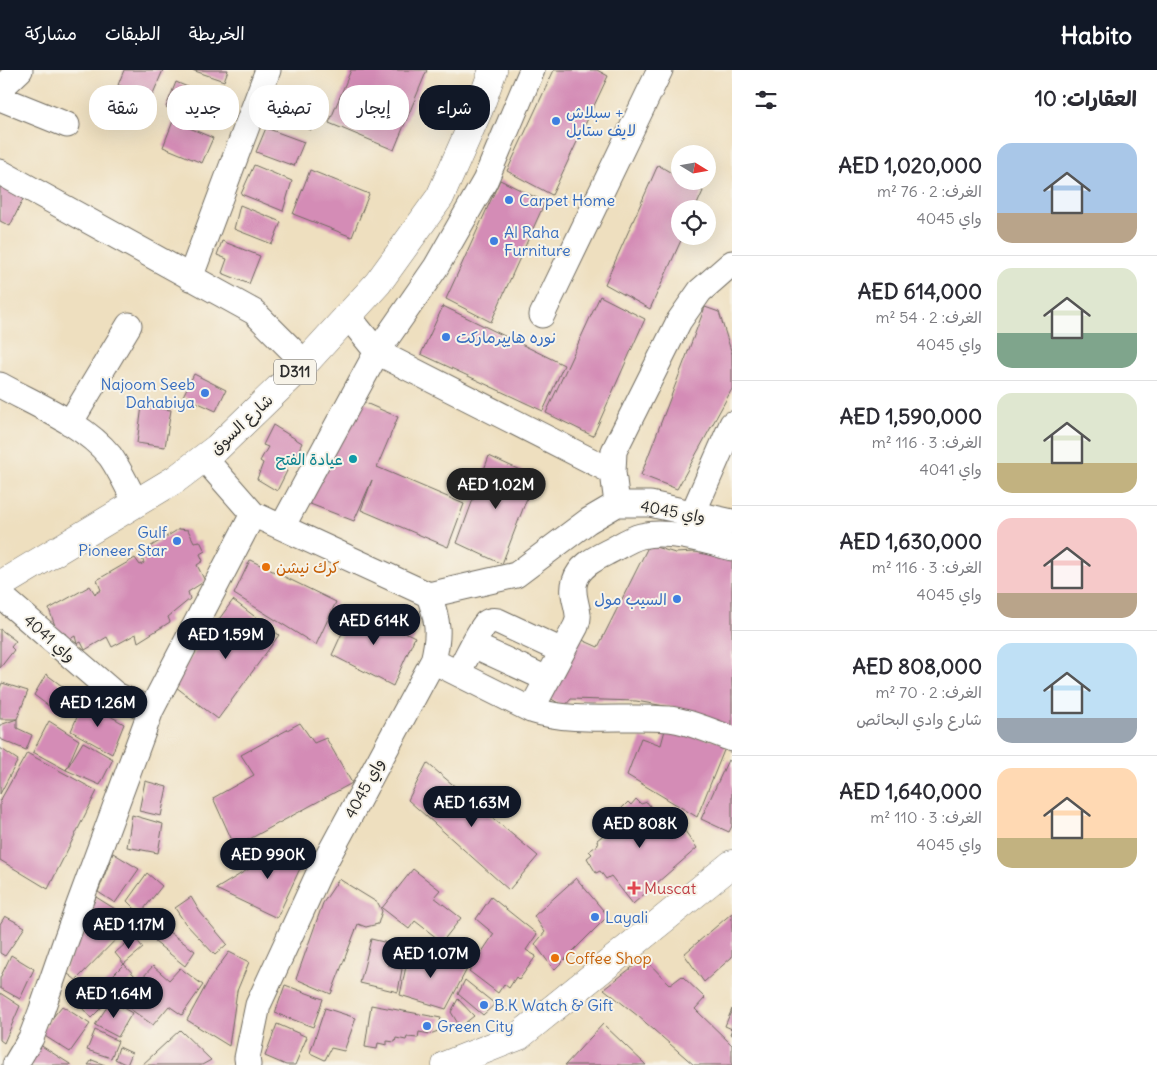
<!DOCTYPE html>
<html lang="ar">
<meta charset="utf-8">
<style>
:root{--surface:#fff;--page:#f2f2f3;--text:#2b2b33;--muted:#7c7c81;--line:#e1e1e2;--accent:#111827}
body{margin:0;font-family:Delius,"Playpen Sans Arabic",sans-serif;background:var(--page);color:var(--text);direction:rtl;height:100vh;display:flex;flex-direction:column;font-size:19px;white-space:nowrap}
*{box-sizing:border-box;margin:0}
p{font-size:16px;color:var(--muted)}
.icon{flex:none;width:28px;height:28px;fill:none;stroke:currentColor;stroke-width:2;stroke-linecap:round;stroke-linejoin:round}
.map{position:relative;flex:1;overflow:hidden;direction:ltr}
.drawer{display:flex;flex-direction:column;background:var(--surface);width:425px}
.drawer>*{flex:none}
.top-card{position:absolute;left:15px;top:15px;width:475px;height:45px;direction:rtl;display:flex;gap:10px}
.needle{width:32px;rotate:101deg}
.tools{position:absolute;left:671px;top:75px;display:grid;gap:10px}
.tools a{display:grid;place-items:center;width:45px;height:45px;border-radius:50%;background:var(--surface);box-shadow:0 5px 20px #0002;font-size:25px}
.price{position:absolute;translate:-50% -42px;padding:0 11px;border-radius:18px;background:var(--accent);color:#fff;font-size:16px;line-height:32px;filter:drop-shadow(0 1px 2px #0008)}
.price::after{content:'';position:absolute;left:50%;top:30px;width:15px;height:11px;margin-left:-8px;background:inherit;clip-path:polygon(0 0,100% 0,50% 100%)}
.price.active{background:#222;color:#fff}
ul{padding:0;list-style:none}
li{display:flex;align-items:center;gap:15px;height:125px;padding:0 20px}
li+li{border-top:1px solid var(--line)}
li span{display:grid;place-items:center;flex:none;width:140px;height:100px;border-radius:15px;color:#555}
li>.icon{margin-inline-start:auto}
span .icon{width:60px;height:60px;fill:#fffc;stroke-width:1}
li b{font-size:21px}
h2{display:flex;justify-content:space-between;align-items:center;height:60px;padding:0 20px;font-size:21px}
.tag{padding:0 18px;border-radius:20px;background:var(--surface);box-shadow:0 5px 20px #0002;font-size:18px;line-height:45px}
.tag.active{background:var(--accent);color:#fff}
header{display:flex;align-items:center;gap:30px;box-sizing:border-box;height:70px;padding:0 25px;background:var(--accent);color:#fff}
header strong{font-size:24px}
nav{display:flex;gap:28px;margin-inline-start:auto;font-size:18px}
main{display:flex;flex:1;min-height:0}
.map>svg:first-child{display:block}
</style>
<header>
<strong>Habito</strong>
<nav><a>الخريطة</a><a>الطبقات</a><a>مشاركة</a></nav>
</header>
<main>
<section class="drawer">
<h2>العقارات: 10<svg class="icon" aria-label="filters" viewBox="0 0 24 24"><path d="M4 7h16M4 17h16"/><circle cx="9" cy="7" r="2"/><circle cx="15" cy="17" r="2"/></svg></h2>
<ul>
<li><span style="background:linear-gradient(#a9c7e8 70%,#b9a48a 0)"><svg class="icon" aria-label="home" viewBox="0 0 24 24"><path d="M3 11l9-7 9 7M6 9v11h12V9"/></svg></span><div><b>AED 1,020,000</b><p>الغرف: 2 · 76 m²</p><p>واي 4045</p></div></li>
<li><span style="background:linear-gradient(#dfe7d0 65%,#7fa58c 0)"><svg class="icon" aria-label="home" viewBox="0 0 24 24"><path d="M3 11l9-7 9 7M6 9v11h12V9"/></svg></span><div><b>AED 614,000</b><p>الغرف: 2 · 54 m²</p><p>واي 4045</p></div></li>
<li><span style="background:linear-gradient(#dfe7d0 70%,#c2b280 0)"><svg class="icon" aria-label="home" viewBox="0 0 24 24"><path d="M3 11l9-7 9 7M6 9v11h12V9"/></svg></span><div><b>AED 1,590,000</b><p>الغرف: 3 · 116 m²</p><p>واي 4041</p></div></li>
<li><span style="background:linear-gradient(#f6c9c9 75%,#b9a48a 0)"><svg class="icon" aria-label="home" viewBox="0 0 24 24"><path d="M3 11l9-7 9 7M6 9v11h12V9"/></svg></span><div><b>AED 1,630,000</b><p>الغرف: 3 · 116 m²</p><p>واي 4045</p></div></li>
<li><span style="background:linear-gradient(#bfe0f5 75%,#9aa5b1 0)"><svg class="icon" aria-label="home" viewBox="0 0 24 24"><path d="M3 11l9-7 9 7M6 9v11h12V9"/></svg></span><div><b>AED 808,000</b><p>الغرف: 2 · 70 m²</p><p>شارع وادي البحائص</p></div></li>
<li><span style="background:linear-gradient(#ffd9b3 70%,#c2b280 0)"><svg class="icon" aria-label="home" viewBox="0 0 24 24"><path d="M3 11l9-7 9 7M6 9v11h12V9"/></svg></span><div><b>AED 1,640,000</b><p>الغرف: 3 · 110 m²</p><p>واي 4045</p></div></li>
</ul>
</section>
<div class="map">
<svg width="732" height="995" viewBox="0 0 732 995">
<rect width="100%" height="100%" fill="#f7f3e8"/>
<filter id="ink" filterUnits="userSpaceOnUse"><feTurbulence type="fractalNoise" baseFrequency=".02" numOctaves="2"/><feDisplacementMap in="SourceGraphic" scale="10" xChannelSelector="R" yChannelSelector="G"/><feConvolveMatrix kernelMatrix="1 2 1 2 8 2 1 2 1" color-interpolation-filters="sRGB"/></filter>
<filter id="wash" filterUnits="userSpaceOnUse"><feTurbulence type="fractalNoise" baseFrequency=".0096" numOctaves="4" result="noise"/><feDisplacementMap in="SourceGraphic" scale="20" xChannelSelector="R" yChannelSelector="G"/><feGaussianBlur stdDeviation="1.12" result="paint"/><feColorMatrix in="noise" values="0 0 0 0 0 0 0 0 0 0 0 0 0 0 0 0 0 1.4 0 .05"/><feComposite in="paint" operator="in"/></filter>
<g filter="url(#wash)">
<rect width="100%" height="100%" fill="#eedfbf"/>
<g id="blocks">
<!-- building -->
<path fill="#d48cb6" d="M124,0H163L152,26L118,15Z
M192,0H228L224,11Z
M351,0H427L394,80L329,53Z
M554,0H597L608,6L552,125L507,101Z
M176,12L213,28L204,54L166,37Z
M279,17L318,34L311,60L269,43Z
M173,51L213,68L202,93L163,77Z
M266,58L304,72L294,96L256,82Z
M254,95L292,111L283,141L241,124Z
M658,95L680,108V111H687L703,121L695,139H680V166H683L650,239L605,214Z
M310,100L369,124L352,167L293,144Z
M500,110L545,132L491,252L446,229Z
M0,111L25,125L10,156L0,151Z
M240,135L281,152L272,174L234,159Z
M222,171L260,186L249,214L222,203L227,189L217,185Z
M600,226L645,249L593,366L546,343Z
M443,236L564,295L543,341L421,284Z
M705,237L719,242L732,284V319L677,419L641,405Z
M194,304L226,320L216,341L183,326Z
M354,328L398,347L377,397L464,434L448,477L361,440L372,410L354,451L305,432Z
M142,336L171,340L165,377L137,373Z
M273,355L302,373L292,394L285,390L282,397L287,401L277,421L257,409L263,393L260,391L268,377L263,375Z
M489,386L535,407L502,494L457,473Z
M179,459L188,460L194,472L200,471L205,481L200,484L203,491L197,495L205,511L188,522L190,529L168,547L170,552L138,572L136,564L112,577L107,567L85,580L81,572L77,574L75,566L68,570L65,563L59,567L49,539L90,516L95,524L101,520L97,510L135,488L140,495L144,493L140,483Z
M649,475L675,483L714,481L732,489V659L682,639L636,631L571,629L564,637L547,626L580,569L598,577Z
M250,490L336,532L316,575L234,524Z
M233,530L279,565L218,649L172,614Z
M354,537L415,567L393,616L332,585Z
M0,559L16,571L11,577L14,580L0,598Z
M46,604L70,622L58,643L34,625Z
M2,613L28,621L17,649H0V618Z
M84,631L124,654L112,684L71,661Z
M17,649V658L32,665L26,680L0,669V655Z
M49,651L79,670L66,700L83,672L113,689L100,715L66,700L33,682Z
M300,653L314,673L326,668L352,713L235,777L213,728L254,705L241,685Z
M665,660L727,673L697,747L627,705L641,668L661,675Z
M0,678L18,690L0,724Z
M27,683L97,721L48,819L0,790V731Z
M728,690L732,692V756L729,762L701,749Z
M427,693L538,786L509,820L408,730Z
M145,711L167,717L161,746L139,741Z
M636,729L641,734L647,732L655,743L659,741L665,747L669,745L677,755L680,754L697,778L633,834L611,806L606,809L600,801L596,803L587,788L592,784L589,781L598,775L597,770L606,763L604,759L622,743L620,740L628,732L631,735Z
M132,745L163,754L158,783L127,777Z
M293,772L309,779L277,848L216,819Z
M113,783L139,799L115,833L98,822Z
M413,799L440,820L434,827L461,848L442,872L415,851L409,859L382,838Z
M147,803L162,816L140,844L127,831Z
M576,808L608,846L554,900L535,874L545,862L534,846Z
M339,809L378,833L382,841L378,854L366,857L358,854L331,924L296,909L323,833Z
M96,827L120,842L130,855L76,910L64,901Z
M191,827L200,842L227,874L215,885L185,853L175,838Z
M491,827L537,864L526,880L536,886L519,910L516,907L509,918L504,914L498,923L469,901L494,864L476,849Z
M732,843V887L704,912L684,884Z
M5,846L25,857L5,886L0,883V854Z
M165,859L195,881L185,896L155,872Z
M134,866L143,878L124,894L115,883Z
M371,869L392,874L388,895L402,899L398,922L360,913Z
M410,877L467,899L446,939L400,925Z
M229,882L249,892L237,921L229,976L187,950L210,908Z
M11,885L34,899L20,929L0,918V908Z
M644,888L670,915L682,906L705,928L695,939L732,975V995H694L638,946L604,919Z
M124,894L135,906L114,929L102,916Z
M153,896L169,910L180,898L203,915L182,945L169,936L153,955L120,932Z
M80,910L104,935L91,948L68,922Z
M465,910L495,934L483,945L458,924Z
M285,915L323,929L313,957L275,943Z
M0,923L20,936L4,973L0,970Z
M458,929L474,946L460,957L451,942Z
M111,931L132,943L118,967L95,955Z
M371,935L441,948L438,961L430,964L419,962L418,968L407,967L406,970L396,968L395,972L387,971V975L378,973L377,979L365,977Z
M62,936L90,954L70,982L40,963Z
M325,938L356,948L344,981L331,978L325,990L310,983Z
M732,939V965L730,964L732,959L725,956Z
M277,954L307,967L295,995H286L265,986Z
M603,954L646,995H565Z
M95,960L118,971L111,988L87,980Z
M180,960L211,990L202,995H142Z
M40,975L70,994V995H27Z
M119,977L132,983L127,995L115,989Z
M92,990L105,995H88Z"/>
</g>
</g>
<g filter="url(#ink)">
<use href="#blocks" fill-opacity="0" stroke="#6f6a5f" stroke-width="1"/>
<g fill="none" stroke-linecap="round" stroke-linejoin="round">
<defs>
<path id="minor" d="M0,19L20,0
M0,28L67,55
M0,102L254,242L305,293
M190,208L268,0
M542,245L660,0
M348,246L377,282L613,402L617,434
M0,315C36,335 84,354 110,386C120,400 128,418 136,433
M70,353L129,255
M204,388L253,444L429,525L516,505L588,451L617,434H650L732,452
M613,402L614,381L679,251L700,221L732,193
M693,443L732,354
M282,457L377,282L436,197L485,111L532,0
M0,525L116,625L151,640
M473,575L547,609
M433,591L531,640C576,654 623,645 669,649C685,650 716,663 732,669
M458,603C465,591 477,563 486,553C490,550 493,550 498,551L562,581
M531,640L576,556C577,553 579,548 578,545C577,533 571,523 575,511C579,497 594,489 606,483C617,478 629,469 641,466C667,459 706,471 732,478
M15,995L31,968L41,942L66,870L151,640L253,444
M248,995L247,988L258,935L319,803L433,591C440,563 438,551 429,525"/>
<path id="major" d="M0,515L176,409L217,378L305,293L378,213L440,127L479,39L493,0
M446,995L519,966L732,794"/>
</defs>
<!-- minor casing -->
<use href="#minor" stroke="#6f6a5f" stroke-width="27"/>
<!-- major casing -->
<use href="#major" stroke="#6f6a5f" stroke-width="29"/>
<!-- minor -->
<use href="#minor" stroke="#fff" stroke-width="25"/>
<!-- major -->
<use href="#major" stroke="#fff" stroke-width="28"/>
</g>
</g>
<!-- markers -->
<g fill="#3f7fe0" stroke="#f7f3e8" stroke-width="2">
<circle cx="556" cy="51" r="5"/>
<circle cx="509" cy="130" r="5"/>
<circle cx="494" cy="171" r="5"/>
<circle cx="446" cy="267" r="5"/>
<circle cx="205" cy="323" r="5"/>
<circle cx="177" cy="471" r="5"/>
<circle cx="677" cy="529" r="5"/>
<circle cx="595" cy="847" r="5"/>
<circle cx="484" cy="935" r="5"/>
<circle cx="427" cy="956" r="5"/>
</g>
<circle fill="#0f9aa8" stroke="#f7f3e8" stroke-width="2" cx="353" cy="389" r="5"/>
<g fill="#e8710a" stroke="#f7f3e8" stroke-width="2">
<circle cx="266" cy="497" r="5"/>
<circle cx="555" cy="888" r="5"/>
</g>
<path fill="#e0444e" stroke="#f7f3e8" stroke-width="2" d="M631.5 810.5h5v5h5v5h-5v5h-5v-5h-5v-5h5z"/>
<g text-anchor="middle" stroke-width="4" stroke-linejoin="round" paint-order="stroke">
<!-- shield labels -->
<rect fill="#f7f3e8" stroke="#686764" stroke-width="1" x="274" y="289.5" width="42" height="25" rx="4"/>
<g font-size="15" font-weight="bold" fill="#2b2b2b">
<text x="295" y="307">D311</text>
</g>
<!-- shop labels -->
<g font-size="16" fill="#366cbe" stroke="#f7f3e8" text-anchor="start">
<text x="566" y="48">سبلاش +<tspan x="566" dy="18">لايف ستايل</tspan></text>
<text x="519" y="136">Carpet Home</text>
<text x="504" y="168">Al Raha<tspan x="504" dy="18">Furniture</tspan></text>
<text x="456" y="273">نوره هايپرماركت</text>
<text x="195" y="320" text-anchor="end">Najoom Seeb<tspan x="195" dy="18">Dahabiya</tspan></text>
<text x="167" y="468" text-anchor="end">Gulf<tspan x="167" dy="18">Pioneer Star</tspan></text>
<text x="667" y="535" text-anchor="end">السيب مول</text>
<text x="605" y="853">Layali</text>
<text x="494" y="941">B.K Watch &amp; Gift</text>
<text x="437" y="962">Green City</text>
</g>
<!-- street labels -->
<g font-size="16" fill="#2b2b2b" stroke="#f7f3e8">
<text transform="translate(241 354) rotate(-43)" y="6">شارع السوق</text>
<text transform="translate(673 441) rotate(10)" y="6">واي 4045</text>
<text transform="translate(50 568) rotate(41)" y="6">واي 4041</text>
<text transform="translate(364 718) rotate(-62)" y="6">واي 4045</text>
</g>
<!-- culture labels -->
<g font-size="16" fill="#0d838f" stroke="#f7f3e8" text-anchor="end">
<text x="343" y="395">عيادة الفتح</text>
</g>
<!-- food labels -->
<g font-size="16" fill="#c56008" stroke="#f7f3e8" text-anchor="start">
<text x="276" y="503">كرك نيشن</text>
<text x="565" y="894">Coffee Shop</text>
</g>
<!-- health labels -->
<g font-size="16" fill="#be3a42" stroke="#f7f3e8" text-anchor="start">
<text x="644" y="824">Muscat</text>
</g>
</g>
</svg>
<div class="tools">
<a><svg class="needle" viewBox="-14 -14 28 28"><path d="M0-13l5 13h-10z" fill="#e53935"/><path d="M0 13l5-13h-10z" fill="#7c7c81"/></svg></a>
<a><svg class="icon" aria-label="locate" viewBox="0 0 24 24"><circle cx="12" cy="12" r="6"/><path d="M12 2v4M12 18v4M2 12h4M18 12h4"/></svg></a>
</div>
<b class="price active" style="left:496px;top:440px">AED 1.02M</b>
<b class="price" style="left:374px;top:576px">AED 614K</b>
<b class="price" style="left:226px;top:590px">AED 1.59M</b>
<b class="price" style="left:98px;top:658px">AED 1.26M</b>
<b class="price" style="left:472px;top:758px">AED 1.63M</b>
<b class="price" style="left:640px;top:779px">AED 808K</b>
<b class="price" style="left:268px;top:810px">AED 990K</b>
<b class="price" style="left:129px;top:880px">AED 1.17M</b>
<b class="price" style="left:431px;top:909px">AED 1.07M</b>
<b class="price" style="left:114px;top:949px">AED 1.64M</b>
<div class="top-card">
<a class="tag active">شراء</a>
<a class="tag">إيجار</a>
<a class="tag">تصفية</a>
<a class="tag">جديد</a>
<a class="tag">شقة</a>
</div>
</div>
</main>
